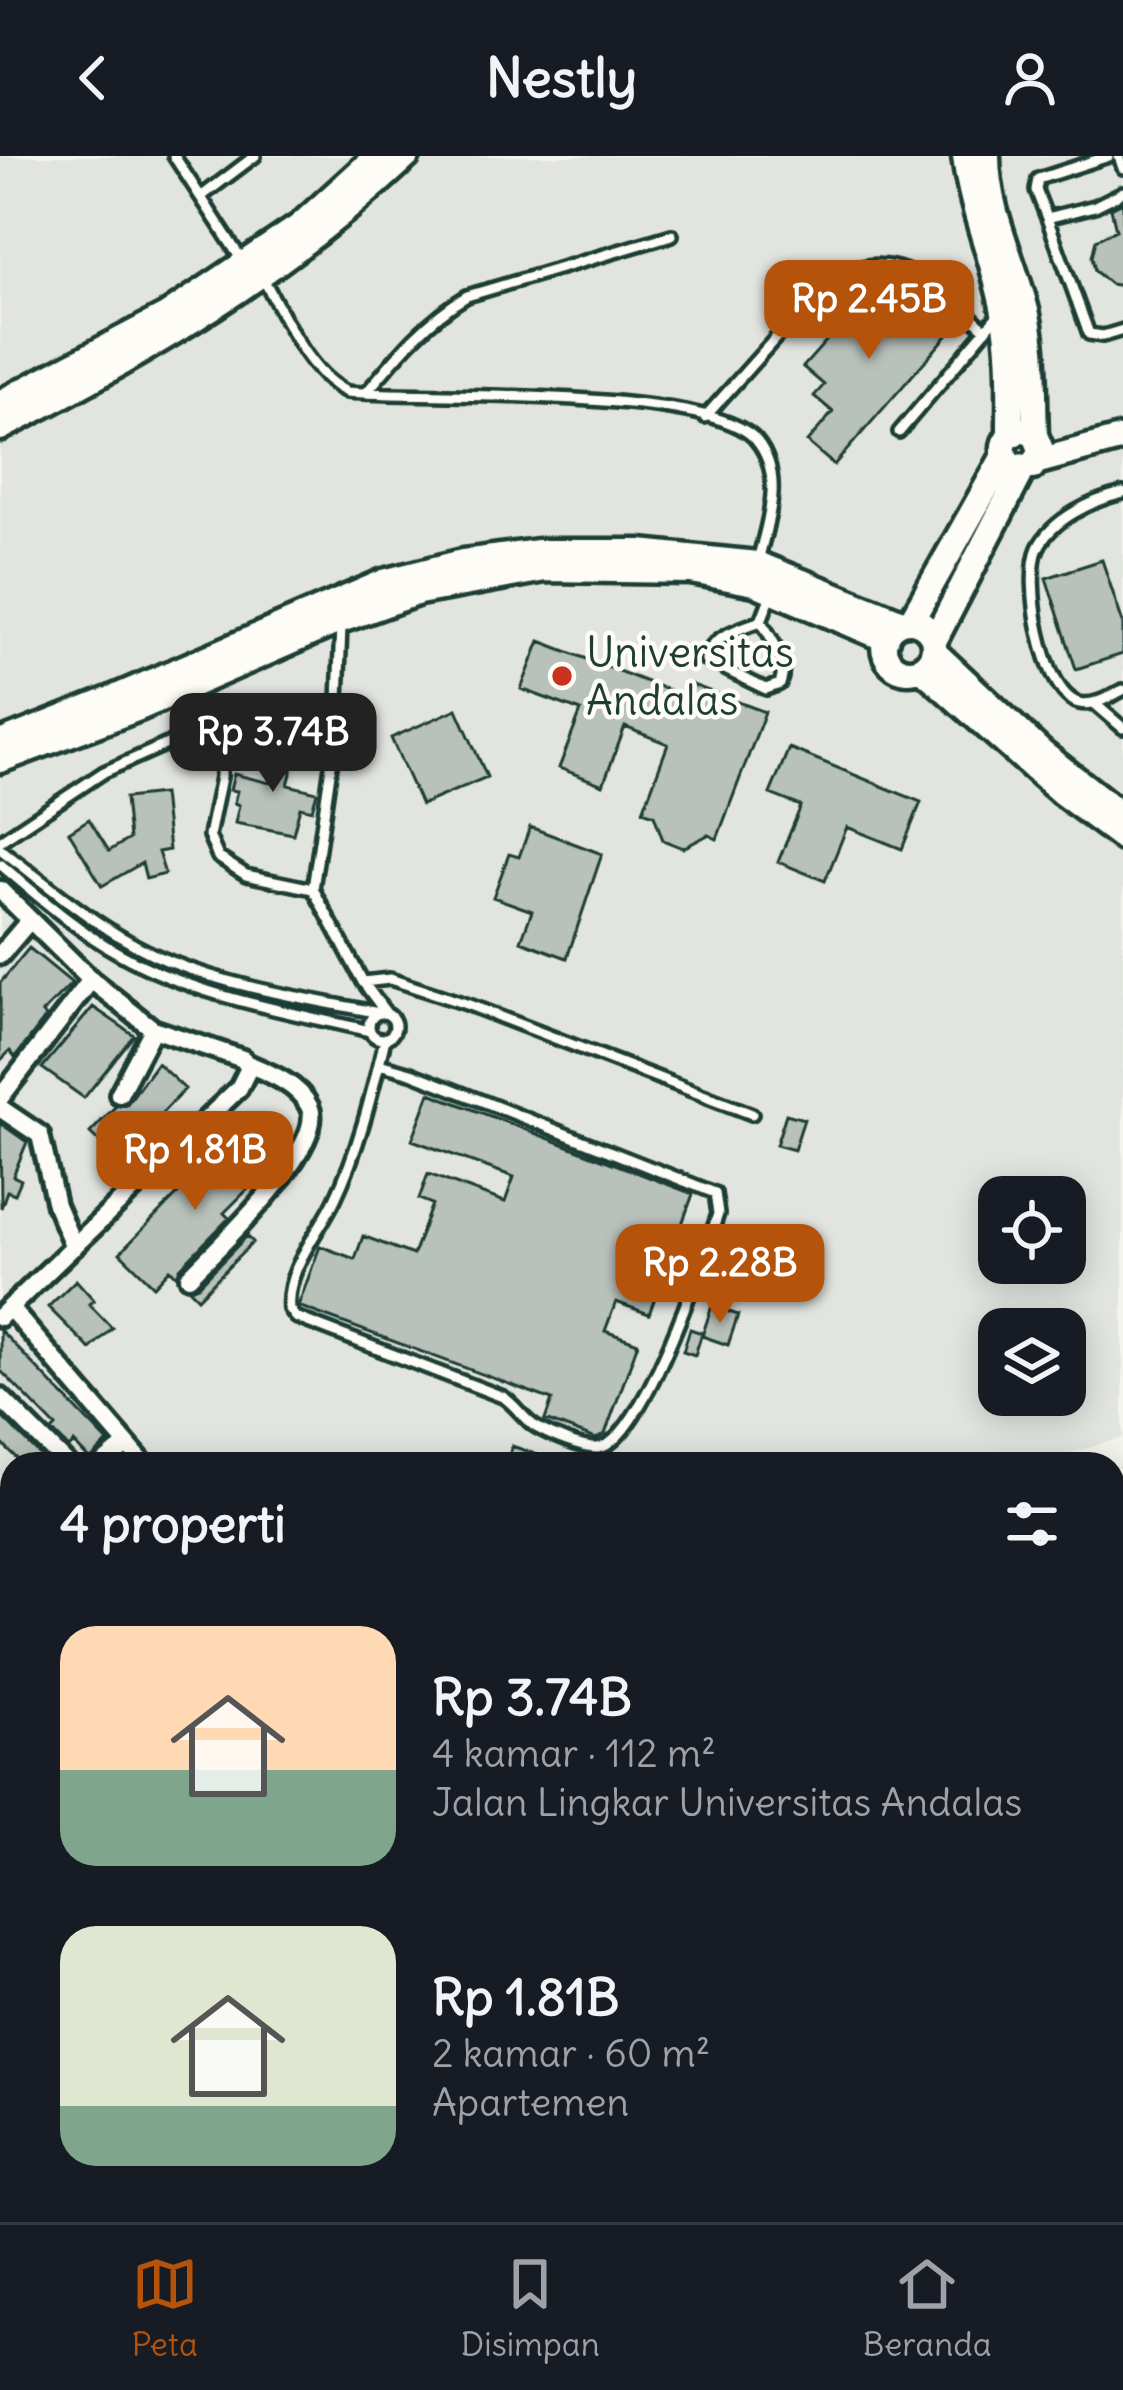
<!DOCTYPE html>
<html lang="id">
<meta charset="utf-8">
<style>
:root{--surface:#171b24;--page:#242831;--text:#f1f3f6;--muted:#9ea1a6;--line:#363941;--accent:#b45309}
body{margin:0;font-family:Delius,sans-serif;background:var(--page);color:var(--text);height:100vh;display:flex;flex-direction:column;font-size:45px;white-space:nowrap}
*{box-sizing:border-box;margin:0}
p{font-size:39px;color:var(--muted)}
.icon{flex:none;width:66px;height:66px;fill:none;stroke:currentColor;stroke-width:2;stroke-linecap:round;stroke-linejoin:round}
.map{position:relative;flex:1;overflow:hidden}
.details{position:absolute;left:0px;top:1296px;width:1125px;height:771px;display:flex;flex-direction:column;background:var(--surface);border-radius:36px 36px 0 0;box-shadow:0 6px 30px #0003}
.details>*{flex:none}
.tools{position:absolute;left:978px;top:1020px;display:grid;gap:24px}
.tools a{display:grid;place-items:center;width:108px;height:108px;border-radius:24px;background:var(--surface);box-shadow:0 6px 30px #0003;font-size:60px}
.price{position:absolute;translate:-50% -102px;padding:0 27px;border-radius:24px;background:var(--accent);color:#fff;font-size:39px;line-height:78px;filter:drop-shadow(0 3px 6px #0008)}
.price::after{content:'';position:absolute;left:50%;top:72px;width:36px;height:27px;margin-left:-18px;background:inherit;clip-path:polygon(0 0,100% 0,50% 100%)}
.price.active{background:#222;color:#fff}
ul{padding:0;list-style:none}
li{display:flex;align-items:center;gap:36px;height:300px;padding:0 60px}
li span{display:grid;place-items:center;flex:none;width:336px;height:240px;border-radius:36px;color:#555}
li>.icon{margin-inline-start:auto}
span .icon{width:144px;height:144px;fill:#fffc;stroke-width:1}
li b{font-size:51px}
h2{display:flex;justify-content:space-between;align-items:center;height:144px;padding:0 60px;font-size:51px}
header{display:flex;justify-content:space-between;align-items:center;height:156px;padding:0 60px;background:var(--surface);font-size:54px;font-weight:700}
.tab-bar{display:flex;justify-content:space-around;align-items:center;height:168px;border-top:3px solid var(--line);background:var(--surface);font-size:33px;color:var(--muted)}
.tab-bar a{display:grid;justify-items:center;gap:6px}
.tab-bar .active{color:var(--accent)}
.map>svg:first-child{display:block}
</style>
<header><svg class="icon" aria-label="back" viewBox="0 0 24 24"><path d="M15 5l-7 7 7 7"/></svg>Nestly<svg class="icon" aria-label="person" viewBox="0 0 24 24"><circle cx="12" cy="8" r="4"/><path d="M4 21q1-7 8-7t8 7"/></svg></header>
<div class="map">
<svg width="1123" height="2066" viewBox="0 0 1123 2066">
<rect width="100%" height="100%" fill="#f4f4ef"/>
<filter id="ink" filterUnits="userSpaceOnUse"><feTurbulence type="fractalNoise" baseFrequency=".00833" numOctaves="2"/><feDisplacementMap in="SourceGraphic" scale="24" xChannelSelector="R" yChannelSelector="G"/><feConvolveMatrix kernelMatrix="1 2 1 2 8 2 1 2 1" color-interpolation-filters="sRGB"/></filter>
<g filter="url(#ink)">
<!-- built -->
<path fill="#e2e5df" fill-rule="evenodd" d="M0,0H1123V1282L1032,1308H12V1521L0,1523ZM999,1041H1065V1107H999ZM999,1173H1065V1239H999Z"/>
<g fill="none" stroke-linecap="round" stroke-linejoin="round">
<!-- river -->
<path stroke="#a3aea7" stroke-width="30" d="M1113,1366L1123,1359
M0,1570L12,1563"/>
</g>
<!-- building -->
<path fill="#b9c1bb" stroke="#1f3d34" stroke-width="3" d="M1123,46V130L1110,128L1095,115L1092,101L1096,84L1116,74L1111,52Z
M877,126L895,142L904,131L953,173L834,309L807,286L833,256L814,240L824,229L803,211L827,184L817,176L845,144L854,152Z
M1102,404L1123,467V498L1076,513L1046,422Z
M540,485L686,541L690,528L765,556L717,683L708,679L683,692L663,684L654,659L643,655L668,588L625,571L603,629L559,612L581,555L521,533Z
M457,553L487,621L421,649L391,582Z
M283,579L300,583L288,629L317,636L312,654L300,651L293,678L235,667L239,649L234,647L237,635L230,634L234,618L270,627Z
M789,592L921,646L902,693L847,671L825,725L778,706L801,650L770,638Z
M163,638L169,694L158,696L165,718L146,723L142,707L102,730L69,676L89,663L109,695L129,683L125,642Z
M530,671L602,698L567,802L521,785L532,755L493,741L509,698L519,701Z
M29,792L72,827L42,857L46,861L18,898L15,901L10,895L0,905V827Z
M93,851L134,879L84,942L42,912Z
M157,907L185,933L118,1003L90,977L116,950L127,948Z
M430,937L693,1038L649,1158L616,1146L605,1175L638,1187L605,1278L596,1283L545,1264L552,1244L298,1150L320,1090L355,1103L363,1080L413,1099L432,1048L419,1043L428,1018L505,1046L514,1021L412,984Z
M786,958L804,963L794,994L776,989Z
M0,967L27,986L13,1020L21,1024L15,1038L7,1035L1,1052Z
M235,979L269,1012L224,1057L229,1062L180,1112L177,1120L170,1113L154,1130L120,1097Z
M247,1080L253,1086L198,1142L189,1133L198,1130Z
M76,1124L94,1144L89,1148L112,1172L90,1193L48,1151Z
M712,1150L738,1159L728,1189L702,1180Z
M690,1173L702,1177L695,1199L683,1195Z
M0,1174L108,1286L90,1304L74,1287L69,1292L52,1275L56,1271L0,1214Z
M0,1259L49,1308H23L9,1295L0,1285Z
M512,1290L558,1306V1308H523L508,1303Z"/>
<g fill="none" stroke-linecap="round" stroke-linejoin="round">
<defs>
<path id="lane" d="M174,0L243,106
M1119,0L1123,12
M1123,36L1095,50L1047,62L1089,178L1103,180L1123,174
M202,40L255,0
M1047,62L1036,34L1038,23L1109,0
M262,121C284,158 306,217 347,236C422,243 712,230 756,284C786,320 767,368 757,408
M366,237C397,200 425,165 467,140L672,79
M705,261L825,127C892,82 937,131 986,174
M899,276L999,158
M1123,337C1093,344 1052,363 1038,392C1024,422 1042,537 1079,547C1094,551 1110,540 1123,534
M761,465C772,484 789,505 780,528L766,533L706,504C708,481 741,472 761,465L771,439
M341,470L337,569L313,733L363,826L386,857
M1094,547L1123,572
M0,685L104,616L210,569L221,575V621L209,680L218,701L246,719L313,733
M0,693C55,734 107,781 171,806C238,833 310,843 380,857
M0,708C38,740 76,774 120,798C197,841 285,855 370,875
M363,826L390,823L469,849L752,958
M369 870a13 13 0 1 1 26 0a13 13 0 1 1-26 0Z
M379,908L411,917L715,1037L718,1058C704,1100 642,1288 598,1292C582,1293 550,1279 536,1271C524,1264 516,1249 503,1241L295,1161L289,1153C285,1114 319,1077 335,1043C359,993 372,937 385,883"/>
<path id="street" d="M0,734L91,824L153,873L243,903L249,912L239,932L0,1161
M0,799L29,765
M119,938L153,873
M0,942L91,824
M0,952L40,979L56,1049L74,1091
M189,1121C215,1094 330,988 309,950C298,928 269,917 248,908
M10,1152L144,1308
M0,1241L67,1308
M103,1308L125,1290"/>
<path id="secondary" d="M965,0C971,53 994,103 1004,156C1012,196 1010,238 1010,279C1000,290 1003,299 1011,310L1032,311L1042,296L1035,279L1023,274L1010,279
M987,0C987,52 1010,97 1024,147C1036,188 1033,236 1035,279
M0,247L166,160L300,70L377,0
M0,272C149,196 285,114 407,0
M1039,305L1123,282
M911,465L1004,300
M884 490a25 25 0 1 1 50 0a25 25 0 1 1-50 0Z
M934,485L1023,313
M934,496L1042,597L1123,660
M921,512L1061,636L1123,682
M0,587L114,542L384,426L463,406L538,396H640L757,408L902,466
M0,604L139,552L341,464L419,436L545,413L691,415L755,427L886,483
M1113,1611L1123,1608
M0,2049H12"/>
</defs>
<!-- lane casing -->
<use href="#lane" stroke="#1f3d34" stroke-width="18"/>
<!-- street casing -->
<use href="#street" stroke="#1f3d34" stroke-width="26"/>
<!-- secondary casing -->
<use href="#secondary" stroke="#1f3d34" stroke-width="33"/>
<!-- lane -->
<use href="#lane" stroke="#fdfcf7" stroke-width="9"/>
<!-- street -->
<use href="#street" stroke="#fdfcf7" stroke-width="16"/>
<!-- secondary -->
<use href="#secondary" stroke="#fdfcf7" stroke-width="24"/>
</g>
</g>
<!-- markers -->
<circle fill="#c8321e" stroke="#fdfcf7" stroke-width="4.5" cx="562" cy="520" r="12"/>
<g text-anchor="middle" stroke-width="9" stroke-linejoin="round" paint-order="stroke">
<!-- poi labels -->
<g font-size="42" fill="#1f3d34" stroke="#fdfcf7" text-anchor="start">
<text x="586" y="511">Universitas<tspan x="586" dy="48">Andalas</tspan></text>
</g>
</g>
</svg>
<div class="tools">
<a><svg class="icon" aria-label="locate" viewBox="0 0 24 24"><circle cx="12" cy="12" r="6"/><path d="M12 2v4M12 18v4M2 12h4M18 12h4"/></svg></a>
<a><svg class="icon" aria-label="layers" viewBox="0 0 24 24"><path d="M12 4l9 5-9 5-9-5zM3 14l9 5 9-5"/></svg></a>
</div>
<b class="price" style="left:869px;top:206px">Rp 2.45B</b>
<b class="price active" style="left:273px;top:639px">Rp 3.74B</b>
<b class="price" style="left:195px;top:1057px">Rp 1.81B</b>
<b class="price" style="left:720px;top:1170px">Rp 2.28B</b>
<section class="details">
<h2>4 properti<svg class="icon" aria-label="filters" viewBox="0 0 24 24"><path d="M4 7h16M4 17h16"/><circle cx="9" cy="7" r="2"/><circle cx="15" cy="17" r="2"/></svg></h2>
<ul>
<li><span style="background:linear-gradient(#ffd9b3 60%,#7fa58c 0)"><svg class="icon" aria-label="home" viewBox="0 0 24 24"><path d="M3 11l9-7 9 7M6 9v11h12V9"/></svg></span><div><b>Rp 3.74B</b><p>4 kamar · 112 m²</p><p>Jalan Lingkar Universitas Andalas</p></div></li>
<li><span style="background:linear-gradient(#dfe7d0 75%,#7fa58c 0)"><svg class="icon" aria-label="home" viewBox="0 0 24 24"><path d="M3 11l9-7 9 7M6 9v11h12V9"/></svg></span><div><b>Rp 1.81B</b><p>2 kamar · 60 m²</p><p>Apartemen</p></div></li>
</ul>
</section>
</div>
<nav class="tab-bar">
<a class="active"><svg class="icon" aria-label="map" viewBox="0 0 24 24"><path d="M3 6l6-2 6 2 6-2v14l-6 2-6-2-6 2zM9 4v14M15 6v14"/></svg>Peta</a>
<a><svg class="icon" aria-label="saved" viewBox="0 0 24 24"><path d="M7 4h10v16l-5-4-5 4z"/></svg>Disimpan</a>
<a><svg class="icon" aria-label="home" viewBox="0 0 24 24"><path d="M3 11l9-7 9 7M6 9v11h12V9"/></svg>Beranda</a>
</nav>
